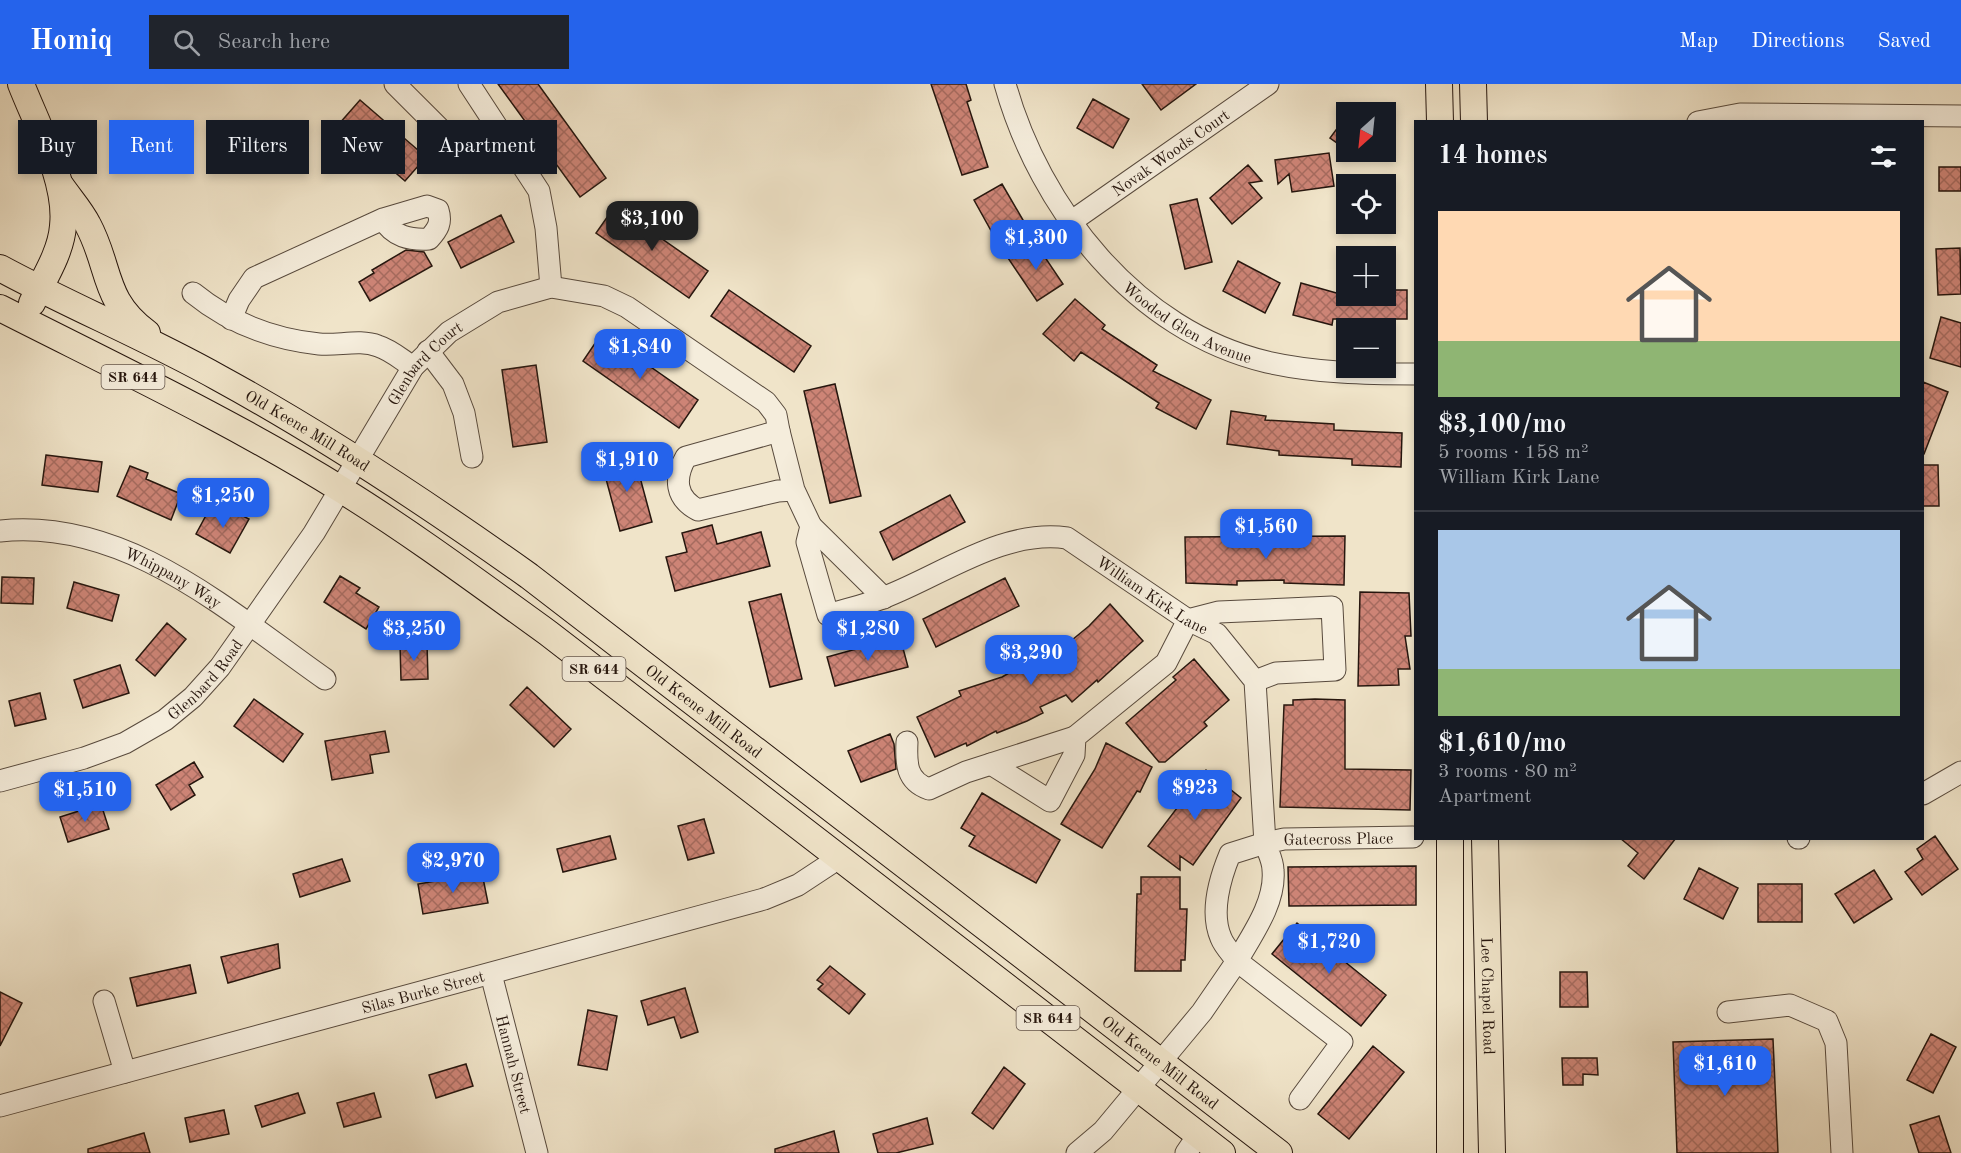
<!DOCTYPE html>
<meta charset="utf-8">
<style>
:root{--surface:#171b24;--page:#20242c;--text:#f1f3f6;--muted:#9ea1a6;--line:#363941;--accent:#2563eb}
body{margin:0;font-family:"Old Standard TT",serif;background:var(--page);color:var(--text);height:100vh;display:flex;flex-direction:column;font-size:22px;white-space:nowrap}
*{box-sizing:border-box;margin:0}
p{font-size:20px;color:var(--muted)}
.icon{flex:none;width:33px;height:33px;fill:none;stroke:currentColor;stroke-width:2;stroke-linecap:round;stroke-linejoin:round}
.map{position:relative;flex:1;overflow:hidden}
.side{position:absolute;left:1414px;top:36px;width:510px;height:720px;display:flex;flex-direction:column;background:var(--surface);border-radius:0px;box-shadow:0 3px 9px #0003}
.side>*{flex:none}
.guide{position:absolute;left:18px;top:36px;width:570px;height:54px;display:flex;gap:12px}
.needle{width:39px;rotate:207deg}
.controls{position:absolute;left:1336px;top:18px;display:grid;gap:12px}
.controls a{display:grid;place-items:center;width:60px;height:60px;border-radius:0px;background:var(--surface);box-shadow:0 3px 9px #0003;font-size:30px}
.price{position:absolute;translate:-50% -51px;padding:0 14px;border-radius:12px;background:var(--accent);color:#fff;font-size:20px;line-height:39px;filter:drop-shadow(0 2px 3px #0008)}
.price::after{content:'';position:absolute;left:50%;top:36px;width:18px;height:14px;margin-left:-9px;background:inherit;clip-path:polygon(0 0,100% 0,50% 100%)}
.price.current{background:#222;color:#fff}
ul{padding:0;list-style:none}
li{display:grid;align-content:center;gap:12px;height:318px;padding:0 24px}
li+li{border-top:2px solid var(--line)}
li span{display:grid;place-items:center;height:186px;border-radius:0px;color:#555}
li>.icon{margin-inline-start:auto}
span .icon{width:108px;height:108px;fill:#fffc;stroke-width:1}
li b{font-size:26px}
h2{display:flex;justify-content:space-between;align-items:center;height:72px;padding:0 24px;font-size:26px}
.pill{padding:0 21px;border-radius:0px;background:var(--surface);box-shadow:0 3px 9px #0003;font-size:21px;line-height:54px}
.pill.current{background:var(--accent);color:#fff}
header{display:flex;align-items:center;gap:36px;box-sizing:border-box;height:84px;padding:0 30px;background:var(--accent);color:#fff}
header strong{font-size:28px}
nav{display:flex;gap:33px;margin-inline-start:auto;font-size:21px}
.search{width:420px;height:54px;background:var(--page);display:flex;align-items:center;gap:15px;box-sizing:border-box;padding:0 21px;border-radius:0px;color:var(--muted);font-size:22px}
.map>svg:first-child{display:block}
</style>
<header>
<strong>Homiq</strong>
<div class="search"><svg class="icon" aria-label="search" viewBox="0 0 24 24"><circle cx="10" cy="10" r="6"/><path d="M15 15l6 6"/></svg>Search here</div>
<nav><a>Map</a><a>Directions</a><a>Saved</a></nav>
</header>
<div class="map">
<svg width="1961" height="1069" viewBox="0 0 1961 1069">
<defs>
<pattern id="building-cross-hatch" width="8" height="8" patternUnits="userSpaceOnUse" patternTransform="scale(1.5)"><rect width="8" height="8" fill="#cd8476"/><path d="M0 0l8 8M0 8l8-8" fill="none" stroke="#a66b5f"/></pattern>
</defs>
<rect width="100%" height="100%" fill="#f0e4c9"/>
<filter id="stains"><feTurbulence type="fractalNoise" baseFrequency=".00333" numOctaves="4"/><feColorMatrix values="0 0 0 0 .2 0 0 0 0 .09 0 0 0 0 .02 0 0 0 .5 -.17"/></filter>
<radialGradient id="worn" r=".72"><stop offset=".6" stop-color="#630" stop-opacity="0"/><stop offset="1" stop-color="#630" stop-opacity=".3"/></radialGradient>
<!-- building -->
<path fill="url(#building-cross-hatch)" stroke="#26160e" stroke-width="1.5" d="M498,0H538L606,94L580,113Z
M931,0H966L971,16L967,18L988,83L962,91Z
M1142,0H1196L1161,26Z
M1093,15L1129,35L1113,64L1077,44Z
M360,16L426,73L405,97L339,40Z
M1347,31V66L1330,54Z
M1329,69L1334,102L1292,108L1289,90L1278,100L1275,76Z
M1248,81L1262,97L1249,99L1262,114L1232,140L1210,114Z
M1939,83H1961V107H1939Z
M1002,100L1023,136L994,152L974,116Z
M1197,115L1212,178L1185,185L1170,121Z
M615,122L708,187L689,214L596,149Z
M501,131L514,158L461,184L448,158Z
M1034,157L1063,200L1037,217L1008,174Z
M1960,164L1961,210L1938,211L1936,165Z
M406,166L424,168L432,182L370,217L359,198L374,189L372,186Z
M1238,177L1280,199L1265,229L1223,207Z
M1301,199L1347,212H1386V206H1407V235H1333L1332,241L1293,231Z
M729,206L811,262L794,288L711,232Z
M1075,215L1105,241L1102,245L1157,281L1153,287L1211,316L1196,345L1156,324L1159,319L1081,268L1074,277L1043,250Z
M1941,233L1961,239V283L1930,274Z
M602,249L698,316L679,344L583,277Z
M536,281L547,358L513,363L502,286Z
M1923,298L1948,308L1924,370H1923Z
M835,300L861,412L830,419L804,307Z
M1231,327L1266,332L1265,336L1334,340V346L1402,349L1401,383L1352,381V375L1279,371V367L1227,360Z
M46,371L102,378L98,408L42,401Z
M634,371L652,438L620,447L602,380Z
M1923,381H1938L1939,422H1923Z
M130,382L148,389L146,395L181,410L171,436L117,412Z
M950,411L965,438L893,476L880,448Z
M210,424L227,433L231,426L249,435L230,469L196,450Z
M712,441L717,460L761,448L770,482L675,507L666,473L687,468L682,449Z
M1345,452L1344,501L1284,499V496L1237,497V501L1186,499L1185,453Z
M340,492L360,504L356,509L379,523L366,545L324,518Z
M2,493L34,494L33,520L1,519Z
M1005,494L1019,522L936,563L923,535Z
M74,498L119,511L112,537L67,524Z
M1360,508L1409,509L1411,552H1405L1410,585H1398L1399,601L1358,602Z
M781,510L802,595L770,603L749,518Z
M1110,520L1143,557L1098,598L1097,596L1072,618L1066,611L1040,623L1043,629L1027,637L997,649L996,647L967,662L966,659L935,673L917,633L961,612L959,607L1002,593L1029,578L1033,588L1089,542Z
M167,539L186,555L155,592L136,576Z
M900,553L908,583L835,602L827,573Z
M427,559L428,595L401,596L400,560Z
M1194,575L1229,616L1204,638L1207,642L1165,678H1159L1126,639L1176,596L1173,593Z
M120,581L129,609L83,624L74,596Z
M527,603L571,645L554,663L510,621Z
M40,609L46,635L15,642L9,617Z
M254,615L303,650L283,678L234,642Z
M1315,615L1345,616V685L1411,686L1410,726L1280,723L1284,621H1293V616Z
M385,647L389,668L370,671L373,689L332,696L325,657Z
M890,650L894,660L896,685L861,698L848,667Z
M1106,659L1152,683L1140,708L1137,707L1102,764L1061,740L1095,685Z
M194,678L203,693L189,701L195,711L171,726L156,701Z
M1206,686L1241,714L1193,781L1180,772V786L1148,762Z
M982,709L1060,756L1036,799L969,762L975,752L961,744Z
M101,720L109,745L68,758L60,733Z
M704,735L714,769L688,776L678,742Z
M610,752L616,775L563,788L557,765Z
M1935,752L1958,785L1922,811L1905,788L1923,775L1917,765Z
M1620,754H1676L1644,795L1628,782L1638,769Z
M342,775L350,797L300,813L293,790Z
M1416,782V821L1289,822L1288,783Z
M1699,784L1738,804L1723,835L1684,815Z
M1874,786L1892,815L1854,839L1835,810Z
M482,789L488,819L423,830L418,800Z
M1141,793H1180V825H1187L1185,876H1181V887H1135L1137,810H1141Z
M1758,800H1802V838H1758Z
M1297,839L1386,911L1361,942L1272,870Z
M278,860L280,884L228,899L221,873Z
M190,881L196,909L137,922L130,894Z
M830,882L865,910L849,930L818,905L823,900L817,896Z
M1560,888H1587L1588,923H1560Z
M685,904L698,948L681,954L674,933L648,941L641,917Z
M0,908L22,919L0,962Z
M588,926L617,932L607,986L578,981Z
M1931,950L1956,963L1933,1009L1907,996Z
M1773,955L1778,1069H1677L1673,958Z
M1373,962L1404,988L1349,1055L1318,1030Z
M1562,974H1597L1598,991L1583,990V1001H1563Z
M466,980L473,1002L436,1014L429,991Z
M1004,983L1025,1000L993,1045L972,1029Z
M298,1009L305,1029L262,1043L255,1022Z
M374,1009L381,1033L344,1043L337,1019Z
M224,1026L229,1050L190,1058L185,1034Z
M1939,1032L1951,1069H1919L1910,1041Z
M927,1034L933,1060L896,1069H878L873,1050Z
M834,1047L839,1069H775V1065Z
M144,1049L150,1069H88V1065Z"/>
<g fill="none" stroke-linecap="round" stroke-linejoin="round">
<defs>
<g id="minor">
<path d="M395,0L455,60L467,63L498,47"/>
<path d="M469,0L539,107L546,144L551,203"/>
<path id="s1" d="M1005,0C1040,125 1136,247 1267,278C1316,289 1366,290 1416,290"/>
<path d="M1698,38L1740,30L1961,32"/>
<path id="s2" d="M1072,137L1268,0"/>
<path d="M193,209C230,239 271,255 319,260C338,262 360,255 378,262C391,266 402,276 413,283"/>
<path d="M231,235L239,216L254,194L383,135L427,122L438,126C442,139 438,145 429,155C410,156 393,153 383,135"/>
<path d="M428,267L453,300L464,329L472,373"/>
<path id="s3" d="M794,406L778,407L698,426C675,414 674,394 686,373L779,347L794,406L811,442L807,458L828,531C847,525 867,521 885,513C944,490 1003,445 1067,454L1188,536L1217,550L1255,597L1265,759L1230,770C1220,794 1210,829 1221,854C1224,862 1232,870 1237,877L1202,928L1103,1047L1077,1069"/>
<path d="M811,442L884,514"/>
<path id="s4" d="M0,447C126,434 228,527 325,595"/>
<path d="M907,658C906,679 906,697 929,705L966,688L1075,653"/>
<path d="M991,680L1050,717L1074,671L1075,653L1166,579L1188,536L1219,528L1332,523L1335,586L1276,589L1255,597"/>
<path id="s5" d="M0,697L84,674L125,659L165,636L193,613L220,583L314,449L413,283L449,248L498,218L551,203L604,212L627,223L766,318L776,331L779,347"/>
<path d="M1923,710L1961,688"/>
<path d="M1798,754H1799"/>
<path id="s6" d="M491,890L537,1069"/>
<path d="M104,917L125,988"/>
<path d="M1728,928L1790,921L1827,937L1836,959L1842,1069"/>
<path id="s7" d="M1300,1015L1342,958L1237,877C1252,851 1276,818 1273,786C1273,777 1268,768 1265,759L1284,755L1413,753"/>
<path id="s8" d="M0,1022L764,815L798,801L839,774"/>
<path d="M1186,1069L1199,1050"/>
</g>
<g id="major">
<path d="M21,0C37,41 68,98 63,142C61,169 43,196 32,219"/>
<path d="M1439,0L1440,38"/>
<path d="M1473,0L1474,38"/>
<path d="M61,102C70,115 81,127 88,141C111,184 102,216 147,249"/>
<path id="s9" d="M0,184C72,223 148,254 219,294C327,353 429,421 529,492L1279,1069"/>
<path d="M0,224C114,282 233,338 342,406C413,450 480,500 548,549L1222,1069"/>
<path d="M1450,754V1069"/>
<path id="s10" d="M1485,754L1492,1069"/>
</g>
</defs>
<!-- minor casing -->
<use href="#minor" stroke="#584a3d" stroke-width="23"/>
<!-- major casing -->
<use href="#major" stroke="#26160e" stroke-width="28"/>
<!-- minor -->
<use href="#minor" stroke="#f5eddc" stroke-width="21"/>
<!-- major -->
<use href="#major" stroke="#f0e4c9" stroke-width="26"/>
</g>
<g text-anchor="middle" stroke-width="5" stroke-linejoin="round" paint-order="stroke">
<!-- shield labels -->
<g fill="#f5eddc" stroke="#64564c" stroke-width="1.5">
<rect x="101.5" y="281" width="63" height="24" rx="4.5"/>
<rect x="562.5" y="573" width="63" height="24" rx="4.5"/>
<rect x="1016.5" y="922" width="63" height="24" rx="4.5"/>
</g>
<g font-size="15" font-weight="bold" fill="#26160e">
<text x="133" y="298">SR 644</text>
<text x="594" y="590">SR 644</text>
<text x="1048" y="939">SR 644</text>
</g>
<!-- street labels -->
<g font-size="16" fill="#26160e" stroke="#f5eddc">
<text dy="6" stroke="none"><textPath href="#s2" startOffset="120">Novak Woods Court</textPath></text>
<text dy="6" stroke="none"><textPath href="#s1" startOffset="310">Wooded Glen Avenue</textPath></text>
<text dy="6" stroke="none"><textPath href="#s5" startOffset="621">Glenbard Court</textPath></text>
<text dy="6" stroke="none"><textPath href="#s9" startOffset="348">Old Keene Mill Road</textPath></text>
<text dy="6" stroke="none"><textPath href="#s4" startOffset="183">Whippany Way</textPath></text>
<text dy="6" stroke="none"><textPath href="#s3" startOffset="807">William Kirk Lane</textPath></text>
<text dy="6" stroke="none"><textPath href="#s5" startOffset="234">Glenbard Road</textPath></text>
<text dy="6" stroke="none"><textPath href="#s9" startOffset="834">Old Keene Mill Road</textPath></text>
<text dy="6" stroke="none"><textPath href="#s7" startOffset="405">Gatecross Place</textPath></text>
<text dy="6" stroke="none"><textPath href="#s8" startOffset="438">Silas Burke Street</textPath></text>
<text dy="6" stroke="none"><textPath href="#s10" startOffset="158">Lee Chapel Road</textPath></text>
<text dy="6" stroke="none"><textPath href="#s9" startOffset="1410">Old Keene Mill Road</textPath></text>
<text dy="6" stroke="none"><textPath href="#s6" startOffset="93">Hannah Street</textPath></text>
</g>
</g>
<rect width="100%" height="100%" filter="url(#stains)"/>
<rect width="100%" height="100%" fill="url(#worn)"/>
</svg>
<div class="controls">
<a><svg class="needle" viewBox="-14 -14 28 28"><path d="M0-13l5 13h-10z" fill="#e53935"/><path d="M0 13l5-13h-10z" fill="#9ea1a6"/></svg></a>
<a><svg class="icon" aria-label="locate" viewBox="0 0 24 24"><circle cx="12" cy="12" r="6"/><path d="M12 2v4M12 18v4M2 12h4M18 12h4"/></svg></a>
<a>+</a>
<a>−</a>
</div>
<b class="price current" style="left:652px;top:168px">$3,100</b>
<b class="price" style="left:1036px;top:187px">$1,300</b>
<b class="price" style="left:640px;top:296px">$1,840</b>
<b class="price" style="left:627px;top:409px">$1,910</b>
<b class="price" style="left:223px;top:445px">$1,250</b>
<b class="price" style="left:1266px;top:476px">$1,560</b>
<b class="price" style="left:414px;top:578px">$3,250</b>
<b class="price" style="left:868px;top:578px">$1,280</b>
<b class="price" style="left:1031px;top:602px">$3,290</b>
<b class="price" style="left:1195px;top:737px">$923</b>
<b class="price" style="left:85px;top:739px">$1,510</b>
<b class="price" style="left:453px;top:810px">$2,970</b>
<b class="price" style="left:1329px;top:891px">$1,720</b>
<b class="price" style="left:1725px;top:1013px">$1,610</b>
<div class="guide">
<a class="pill">Buy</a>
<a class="pill current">Rent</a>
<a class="pill">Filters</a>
<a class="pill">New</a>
<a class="pill">Apartment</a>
</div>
<section class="side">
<h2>14 homes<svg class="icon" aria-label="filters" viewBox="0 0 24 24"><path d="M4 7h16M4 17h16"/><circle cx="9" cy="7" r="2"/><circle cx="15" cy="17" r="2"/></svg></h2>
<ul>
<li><span style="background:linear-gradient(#ffd9b3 70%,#8fb573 0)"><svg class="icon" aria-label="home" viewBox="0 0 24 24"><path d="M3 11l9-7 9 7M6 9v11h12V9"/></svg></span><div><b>$3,100/mo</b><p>5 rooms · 158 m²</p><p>William Kirk Lane</p></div></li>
<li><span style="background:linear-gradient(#a9c7e8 75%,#8fb573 0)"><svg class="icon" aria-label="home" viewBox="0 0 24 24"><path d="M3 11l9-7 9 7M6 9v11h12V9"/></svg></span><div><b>$1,610/mo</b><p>3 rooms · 80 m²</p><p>Apartment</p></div></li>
</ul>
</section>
</div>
